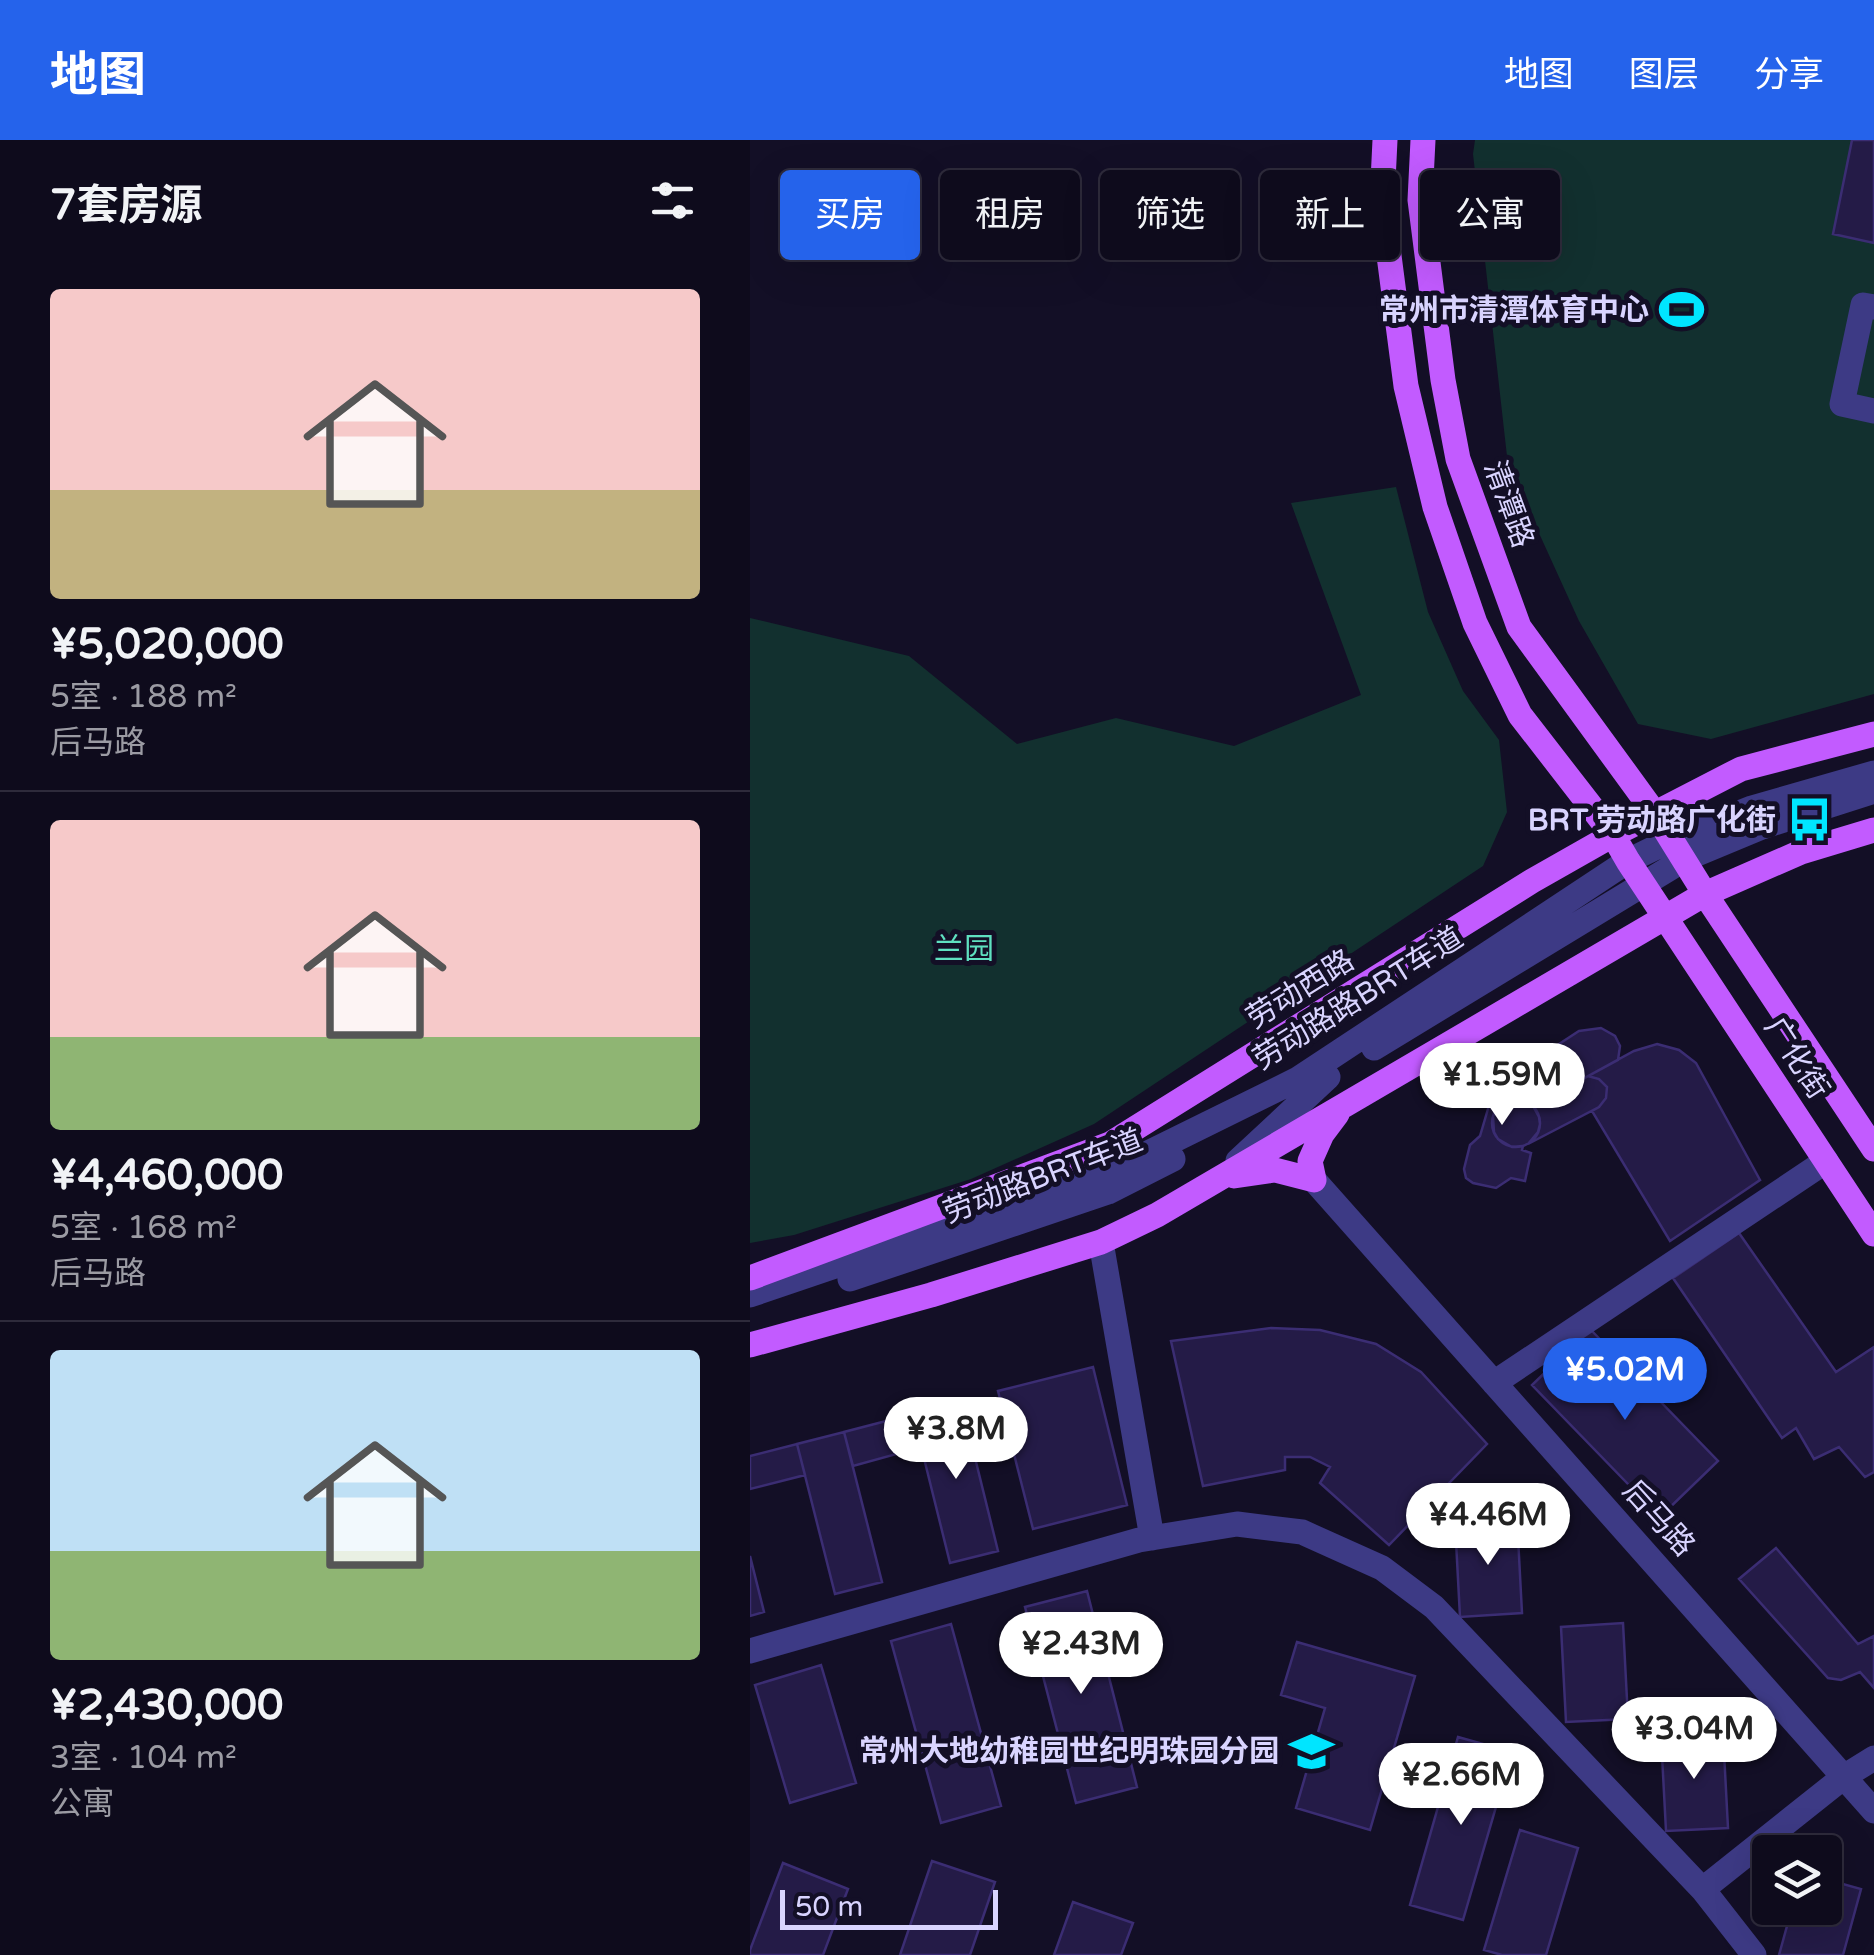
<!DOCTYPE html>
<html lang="zh">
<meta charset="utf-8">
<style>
:root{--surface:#0e0b1c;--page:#1c1929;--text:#f1f3f6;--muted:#9b9ba3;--line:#2e2b3b;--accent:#2563eb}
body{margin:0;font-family:"Varela Round","Noto Sans SC",sans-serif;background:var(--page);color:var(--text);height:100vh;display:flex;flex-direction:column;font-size:38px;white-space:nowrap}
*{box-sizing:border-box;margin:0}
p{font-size:32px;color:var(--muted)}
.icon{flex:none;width:55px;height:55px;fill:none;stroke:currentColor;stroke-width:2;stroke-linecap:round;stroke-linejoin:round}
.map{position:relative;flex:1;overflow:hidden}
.panel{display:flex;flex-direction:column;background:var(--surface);width:750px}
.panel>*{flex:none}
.banner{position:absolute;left:30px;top:30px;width:942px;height:90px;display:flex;gap:20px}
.controls{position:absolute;left:1002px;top:1695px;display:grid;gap:20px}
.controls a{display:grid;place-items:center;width:90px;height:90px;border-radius:10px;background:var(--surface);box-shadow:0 10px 40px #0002,0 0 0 2px var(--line);font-size:50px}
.scale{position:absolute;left:30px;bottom:25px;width:218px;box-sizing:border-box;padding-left:10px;border:5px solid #d9d4ff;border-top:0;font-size:28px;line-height:35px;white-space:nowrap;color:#d9d4ff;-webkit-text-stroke:8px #130f26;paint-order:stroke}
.price{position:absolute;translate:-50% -85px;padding:0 22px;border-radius:35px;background:#fff;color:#222;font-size:32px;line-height:65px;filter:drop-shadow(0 2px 5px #0008)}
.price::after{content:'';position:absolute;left:50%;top:60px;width:30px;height:22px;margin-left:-15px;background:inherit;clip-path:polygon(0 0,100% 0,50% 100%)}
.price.current{background:var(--accent);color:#fff}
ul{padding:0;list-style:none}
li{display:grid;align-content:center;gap:20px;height:530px;padding:0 50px}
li+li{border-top:2px solid var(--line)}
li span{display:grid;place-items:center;height:310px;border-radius:10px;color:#555}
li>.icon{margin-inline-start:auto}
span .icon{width:180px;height:180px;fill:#fffc;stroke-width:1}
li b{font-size:42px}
h2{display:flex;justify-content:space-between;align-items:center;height:120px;padding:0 50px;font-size:42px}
.chip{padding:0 35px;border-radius:10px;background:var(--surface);box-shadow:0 10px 40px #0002,0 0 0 2px var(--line);font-size:35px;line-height:90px}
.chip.current{background:var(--accent);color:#fff}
header{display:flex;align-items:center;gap:60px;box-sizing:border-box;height:140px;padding:0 50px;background:var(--accent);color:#fff}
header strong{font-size:48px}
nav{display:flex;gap:55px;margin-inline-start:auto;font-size:35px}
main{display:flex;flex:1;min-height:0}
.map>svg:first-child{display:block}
</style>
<header>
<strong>地图</strong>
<nav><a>地图</a><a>图层</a><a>分享</a></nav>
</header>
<main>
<section class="panel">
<h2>7套房源<svg class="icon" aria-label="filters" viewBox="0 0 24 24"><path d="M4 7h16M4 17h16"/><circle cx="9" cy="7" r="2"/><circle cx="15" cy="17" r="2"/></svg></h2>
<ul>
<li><span style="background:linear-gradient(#f6c9c9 65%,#c2b280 0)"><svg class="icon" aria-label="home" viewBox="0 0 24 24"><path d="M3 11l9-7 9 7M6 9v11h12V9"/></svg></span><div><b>¥5,020,000</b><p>5室 · 188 m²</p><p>后马路</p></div></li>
<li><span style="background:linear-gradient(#f6c9c9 70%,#8fb573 0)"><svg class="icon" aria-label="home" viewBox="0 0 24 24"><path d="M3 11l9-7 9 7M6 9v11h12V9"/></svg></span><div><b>¥4,460,000</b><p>5室 · 168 m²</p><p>后马路</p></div></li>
<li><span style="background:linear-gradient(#bfe0f5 65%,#8fb573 0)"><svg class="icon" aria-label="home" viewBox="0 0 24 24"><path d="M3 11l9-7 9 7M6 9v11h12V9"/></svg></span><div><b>¥2,430,000</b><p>3室 · 104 m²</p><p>公寓</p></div></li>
</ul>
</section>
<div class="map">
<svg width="1124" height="1815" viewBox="0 0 1124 1815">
<rect width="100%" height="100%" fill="#130f26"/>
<!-- green -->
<path fill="#12302f" d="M725,0H1124V554L961,599L888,584L829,481L758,325L723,14Z
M646,347L678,472L713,551L749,600L757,672L733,726L344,984L221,1039L44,1095L0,1103V478L159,516L267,604L366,578L484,606L611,555L541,363Z"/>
<!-- building -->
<path fill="#241b47" stroke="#3b2d73" stroke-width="2.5" d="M1102,0H1124V103L1083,94Z
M851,888L865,896L870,906L868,920L783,966L778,962L785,932L783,921L829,891Z
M907,904L929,910L946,923L1010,1040L920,1101L842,971L849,967L856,958L857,947L849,939L838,936L884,911Z
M767,909L776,913L783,921L785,932L778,962L766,959L759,960L751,963L743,976L744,992L748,999L762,1007L773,1006L772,1010L781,1013L775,1041L761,1038L746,1048L723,1043L716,1038L714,1029L720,1005L730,996L753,918L758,912Z
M838,936L849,939L857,947L856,958L849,967L778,1004L788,992L790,984L789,977L783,966Z
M742 983a24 24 0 1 1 48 0a24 24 0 1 1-48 0Z
M989,1093L1086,1232L1124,1207V1332L1115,1337L1089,1307L1064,1319L1046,1288L1032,1298L923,1138Z
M521,1188L570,1190L626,1204L671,1232L737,1304L639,1405L570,1343L580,1327L560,1317H535V1330L453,1346L421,1201Z
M840,1189L968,1321L910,1377L782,1245Z
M343,1227L377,1365L283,1389L248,1251Z
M211,1261L248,1411L200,1423L163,1274Z
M163,1274L172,1307L103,1326L94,1292Z
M94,1292L132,1442L85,1454L47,1304Z
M47,1304L55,1335L0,1349V1316Z
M767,1378L772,1473L710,1477L705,1382Z
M1026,1408L1108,1504L1124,1496V1548L1110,1532L1091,1540L1078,1538L989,1439Z
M0,1416L14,1472L0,1476Z
M337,1451L387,1647L326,1663L275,1467Z
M873,1483L878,1579L816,1582L811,1487Z
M201,1484L251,1666L191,1683L141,1501Z
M547,1502L665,1536L620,1690L546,1668L575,1568L531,1555Z
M71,1525L106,1643L40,1663L5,1545Z
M973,1593L978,1688L916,1691L911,1596Z
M708,1597L762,1612L713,1780L660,1765Z
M770,1690L828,1708L796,1815H752L734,1810Z
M182,1721L245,1742L220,1815H150Z
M33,1723L98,1749L73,1815H0V1810Z
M1075,1739L1111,1749L1093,1815H1029L1042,1768H1075Z
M323,1762L383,1783L371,1815H304Z"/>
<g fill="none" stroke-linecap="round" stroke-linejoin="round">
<!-- minor -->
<path stroke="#3d3a85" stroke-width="25" d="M1124,167L1113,165L1092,264L1124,271
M624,908L935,719L1012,687L1124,651
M488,1021L578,937
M564,1040L1124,1671
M351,1102L402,1398
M100,1139L358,1052L423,1019
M0,1155L279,1060L394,1015L548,939L878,721L921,700L1002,668L1124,633
M744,1243L1076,1021
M0,1511L389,1400L487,1384L552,1392L632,1428L684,1467L954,1751L1004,1815
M953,1749L1095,1636L1124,1618"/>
<!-- major -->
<path stroke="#c25bff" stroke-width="25" d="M635,0L632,62L656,246L685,367L725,483L770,575L863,695L878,721L1124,1094
M673,0L670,60L693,240L708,319L769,487L906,675L955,754L1124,1009
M484,1036L525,1030L564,1040L560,1021L572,994L587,974
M0,1138L360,1004L782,741L863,695L991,629L1124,594
M0,1205L181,1155L351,1102L407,1075L955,754L1051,712L1124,690"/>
</g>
<!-- icons -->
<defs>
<symbol id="stadium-bare" viewBox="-9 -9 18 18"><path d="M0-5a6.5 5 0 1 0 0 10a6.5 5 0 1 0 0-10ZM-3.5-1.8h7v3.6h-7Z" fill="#00e5ff" stroke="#130f26" stroke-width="2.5" paint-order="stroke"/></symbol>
<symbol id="bus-bare" viewBox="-9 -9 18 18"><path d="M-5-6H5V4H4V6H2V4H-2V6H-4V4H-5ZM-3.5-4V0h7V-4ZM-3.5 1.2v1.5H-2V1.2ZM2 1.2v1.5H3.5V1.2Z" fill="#00e5ff" stroke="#130f26" stroke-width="2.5" paint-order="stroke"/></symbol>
<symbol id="school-bare" viewBox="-9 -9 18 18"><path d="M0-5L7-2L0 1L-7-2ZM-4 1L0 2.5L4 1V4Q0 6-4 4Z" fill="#00e5ff" stroke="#130f26" stroke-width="2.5" paint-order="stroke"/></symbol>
</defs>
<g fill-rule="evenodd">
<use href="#stadium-bare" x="900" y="138" width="63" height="63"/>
<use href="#bus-bare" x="1028" y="648" width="63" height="63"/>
<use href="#school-bare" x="530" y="1580" width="63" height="63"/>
</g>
<g text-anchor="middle" stroke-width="10" stroke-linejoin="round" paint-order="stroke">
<!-- poi labels -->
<g font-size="30" font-weight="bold" fill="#d9d4ff" stroke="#130f26" text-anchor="end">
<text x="899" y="180">常州市清潭体育中心</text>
<text x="1026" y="690">BRT 劳动路广化街</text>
<text x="529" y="1621">常州大地幼稚园世纪明珠园分园</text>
</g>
<!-- street labels -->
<g font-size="30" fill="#d9d4ff" stroke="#130f26">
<text transform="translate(759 364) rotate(70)" y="10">清潭路</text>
<text transform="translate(550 849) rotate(-32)" y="10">劳动西路</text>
<text transform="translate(608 858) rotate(-32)" y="10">劳动路路BRT车道</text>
<text transform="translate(1047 918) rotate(57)" y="10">广化街</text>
<text transform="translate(293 1036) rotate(-21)" y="10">劳动路BRT车道</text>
<text transform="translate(909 1378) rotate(48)" y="10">后马路</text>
</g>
<!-- park labels -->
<g font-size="30" fill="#5fe0c0" stroke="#130f26">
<text x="214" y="819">兰园</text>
</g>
</g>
</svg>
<div class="controls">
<a><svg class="icon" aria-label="layers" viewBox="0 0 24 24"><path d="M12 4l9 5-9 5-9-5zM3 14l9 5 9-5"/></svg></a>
</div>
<div class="scale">50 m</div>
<b class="price" style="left:752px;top:988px">¥1.59M</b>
<b class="price current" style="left:875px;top:1283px">¥5.02M</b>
<b class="price" style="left:206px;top:1342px">¥3.8M</b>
<b class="price" style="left:738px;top:1428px">¥4.46M</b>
<b class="price" style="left:331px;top:1557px">¥2.43M</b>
<b class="price" style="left:944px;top:1642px">¥3.04M</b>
<b class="price" style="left:711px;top:1688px">¥2.66M</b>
<div class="banner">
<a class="chip current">买房</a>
<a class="chip">租房</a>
<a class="chip">筛选</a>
<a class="chip">新上</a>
<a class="chip">公寓</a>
</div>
</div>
</main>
